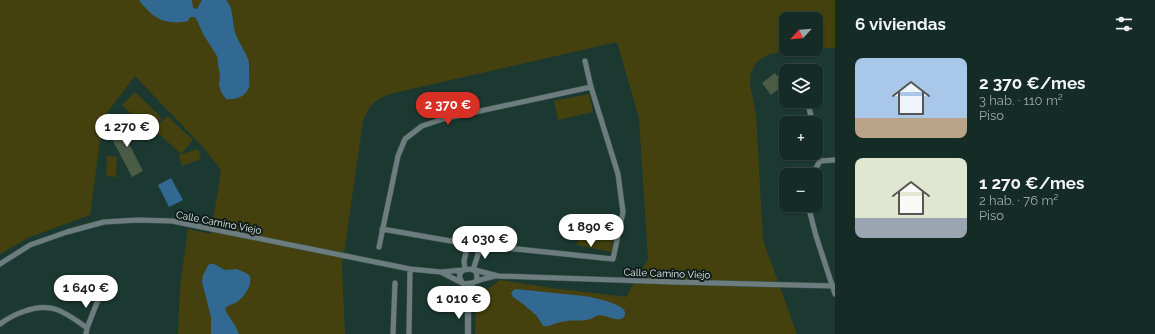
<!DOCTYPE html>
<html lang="es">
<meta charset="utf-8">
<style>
:root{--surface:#152b25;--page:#1e332d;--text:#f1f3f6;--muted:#9da7a7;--line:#344742;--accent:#d93025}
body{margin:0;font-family:Raleway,sans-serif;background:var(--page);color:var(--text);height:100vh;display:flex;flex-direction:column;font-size:15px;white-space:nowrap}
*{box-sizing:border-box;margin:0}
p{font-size:13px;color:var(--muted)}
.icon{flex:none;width:22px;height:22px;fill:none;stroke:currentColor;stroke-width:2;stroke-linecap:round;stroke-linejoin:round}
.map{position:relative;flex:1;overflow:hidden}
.details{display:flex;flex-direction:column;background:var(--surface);width:320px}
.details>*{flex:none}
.needle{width:26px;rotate:244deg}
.fabs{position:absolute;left:779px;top:12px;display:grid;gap:8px}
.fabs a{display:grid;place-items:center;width:44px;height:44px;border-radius:8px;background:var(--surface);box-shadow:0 1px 3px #0004,0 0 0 1px var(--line);font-size:20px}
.price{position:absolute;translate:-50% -34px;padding:0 9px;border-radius:14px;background:#fff;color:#222;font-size:13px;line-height:26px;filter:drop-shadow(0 1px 2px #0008)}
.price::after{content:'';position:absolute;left:50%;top:24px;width:12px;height:9px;margin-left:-6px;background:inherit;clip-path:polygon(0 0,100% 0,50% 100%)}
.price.on{background:var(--accent);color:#fff}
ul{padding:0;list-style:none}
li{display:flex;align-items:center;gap:12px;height:100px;padding:0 20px}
li span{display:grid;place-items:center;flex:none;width:112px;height:80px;border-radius:8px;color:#555}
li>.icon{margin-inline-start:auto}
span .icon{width:48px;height:48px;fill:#fffc;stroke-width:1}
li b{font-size:17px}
h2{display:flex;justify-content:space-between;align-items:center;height:48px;padding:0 20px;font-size:17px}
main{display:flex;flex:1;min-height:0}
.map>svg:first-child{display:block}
</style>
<main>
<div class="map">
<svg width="835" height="334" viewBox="0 0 835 334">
<rect width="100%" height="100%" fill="#1c3931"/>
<!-- green -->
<path fill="#44410f" d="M0,0H835V48H816V19H786V49H800L770,54L761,59L756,63L750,75V85L756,115L763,240L797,334H475L476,298L500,280L552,288L626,297L648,259L639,118L617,42L394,93C376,98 370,104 363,121L342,267L345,334H178L180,286L188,229L211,234L221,170L203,147L135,76L103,118L90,215L30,237L0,254Z
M135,92L162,118L149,131L122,105Z
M589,94L593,112L558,120L554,101Z
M167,116L193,140L181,154L154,129Z
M198,149L201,159L182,166L179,155Z
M107,156L117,157L116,177L106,176Z
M580,227L614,233L611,252L577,245Z"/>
<!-- water -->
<path fill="#326992" d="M139,0H192L193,8L197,9L202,0H226C234,8 232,22 235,32C238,43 247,52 249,63C249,67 249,71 249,75C249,79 250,84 249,87C246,97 235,100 226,99L221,92L219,85L220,77L217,56L203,34L198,22L195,17H190L188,21C166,26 152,18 139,0Z
M171,178L183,200L169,207L158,185Z
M209,264H214L225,270L237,269L246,273L250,276C252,286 245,296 237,302C232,305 228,304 225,309C228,317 236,324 239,334H211V317L202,282L203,275Z
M515,289L584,296C591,297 629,304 625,315C624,317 623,318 621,319C613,321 604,313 596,316C595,317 593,318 591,319C582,322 571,319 561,322C555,323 550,327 543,326L537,316L523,304L513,297L511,293Z"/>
<!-- building -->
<path fill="#4a5b46" d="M784,70L786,73V83L771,95L762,83L775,73L777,76Z
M125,119L136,127L127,140L143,171L132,177L112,139Z"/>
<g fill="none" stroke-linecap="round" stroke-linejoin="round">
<defs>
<path id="minor" d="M807,101L813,123
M816,140L820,161
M812,175L820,161L835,160
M808,205L816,236L835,294
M382,229L468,244L613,259L623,212L618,174L591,87L585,61
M379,247L398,156L405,139L422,126L443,119L591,87
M0,264L30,245L67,232L104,222L138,220L172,221L410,269L441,272L463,270
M465,269L464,261L468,244
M473,270L481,245
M475,270L498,276L674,282L835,286
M441,272L464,284L472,283L483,279L495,276
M462,282C455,271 465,268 475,270C477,274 478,277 476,281
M464,284L467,298
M468,306L469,295L472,287V283
M0,324C8,318 16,314 25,311C52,301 66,313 87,328L86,334
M87,328L100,295
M393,334L395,283
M409,334L410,269"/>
<path id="tertiary" d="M468,334V306"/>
</defs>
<!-- minor casing -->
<use href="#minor" stroke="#3b554e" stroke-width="6"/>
<!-- tertiary casing -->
<use href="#tertiary" stroke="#3b554e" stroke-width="7"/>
<!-- minor -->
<use href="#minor" stroke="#6d7c7e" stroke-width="5"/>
<!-- tertiary -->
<use href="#tertiary" stroke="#6d7c7e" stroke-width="6"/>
</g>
<g text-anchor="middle" stroke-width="4" stroke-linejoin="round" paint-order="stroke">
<!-- street labels -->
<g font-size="10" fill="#dbebe6" stroke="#111d1a">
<text transform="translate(219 222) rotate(11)" y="4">Calle Camino Viejo</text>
<text transform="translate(667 273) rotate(2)" y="4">Calle Camino Viejo</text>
</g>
</g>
</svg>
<div class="fabs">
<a><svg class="needle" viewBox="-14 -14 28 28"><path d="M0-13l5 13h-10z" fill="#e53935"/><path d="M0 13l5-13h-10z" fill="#9da7a7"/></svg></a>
<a><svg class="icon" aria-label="layers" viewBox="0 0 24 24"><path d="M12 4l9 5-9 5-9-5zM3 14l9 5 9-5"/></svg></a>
<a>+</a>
<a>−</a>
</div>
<b class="price on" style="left:448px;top:126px">2 370 €</b>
<b class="price" style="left:127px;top:148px">1 270 €</b>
<b class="price" style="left:591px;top:248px">1 890 €</b>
<b class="price" style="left:485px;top:260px">4 030 €</b>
<b class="price" style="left:86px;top:309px">1 640 €</b>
<b class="price" style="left:459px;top:320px">1 010 €</b>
</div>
<section class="details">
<h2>6 viviendas<svg class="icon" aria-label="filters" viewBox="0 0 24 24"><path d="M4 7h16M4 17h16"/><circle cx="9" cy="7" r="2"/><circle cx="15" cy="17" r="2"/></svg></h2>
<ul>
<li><span style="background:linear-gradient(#a9c7e8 75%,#b9a48a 0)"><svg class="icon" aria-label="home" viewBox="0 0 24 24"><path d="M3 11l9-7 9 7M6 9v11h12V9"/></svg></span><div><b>2 370 €/mes</b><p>3 hab. · 110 m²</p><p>Piso</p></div></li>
<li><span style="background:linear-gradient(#dfe7d0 75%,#9aa5b1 0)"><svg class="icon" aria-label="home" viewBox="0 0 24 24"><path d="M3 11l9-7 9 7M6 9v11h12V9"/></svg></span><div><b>1 270 €/mes</b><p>2 hab. · 76 m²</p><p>Piso</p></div></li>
</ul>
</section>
</main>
